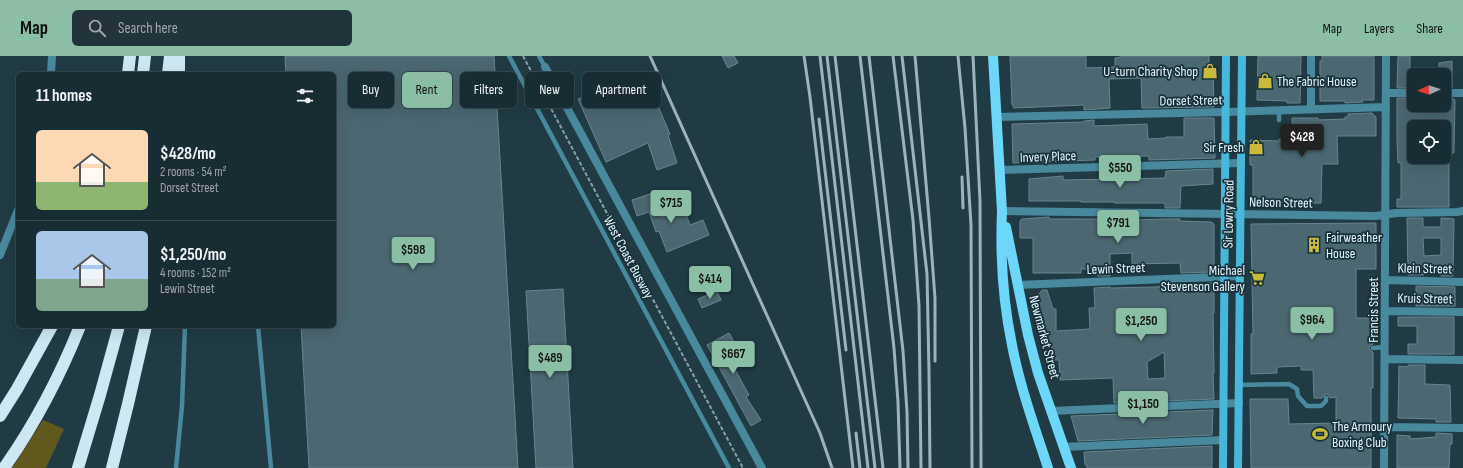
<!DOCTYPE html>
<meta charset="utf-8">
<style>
:root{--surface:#182c33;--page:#21343b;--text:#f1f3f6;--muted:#9fa7ac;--line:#36484e;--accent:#8abfa5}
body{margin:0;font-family:"Sofia Sans Condensed",sans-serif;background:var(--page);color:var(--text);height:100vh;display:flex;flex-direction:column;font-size:15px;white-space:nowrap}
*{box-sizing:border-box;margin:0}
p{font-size:13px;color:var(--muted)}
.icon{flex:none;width:22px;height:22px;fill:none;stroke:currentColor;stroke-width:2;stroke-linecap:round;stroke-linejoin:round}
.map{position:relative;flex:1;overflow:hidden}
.panel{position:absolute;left:16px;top:16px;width:320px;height:256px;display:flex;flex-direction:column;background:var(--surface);border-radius:6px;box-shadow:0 4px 16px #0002,0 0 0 1px var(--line)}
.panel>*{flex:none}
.guide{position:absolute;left:348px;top:16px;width:380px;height:36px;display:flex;gap:8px}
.needle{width:26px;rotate:267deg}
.fabs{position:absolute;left:1407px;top:12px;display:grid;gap:8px}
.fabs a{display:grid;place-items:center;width:44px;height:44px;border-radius:6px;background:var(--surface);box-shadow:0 4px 16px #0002,0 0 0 1px var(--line);font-size:20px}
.price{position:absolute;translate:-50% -34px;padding:0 9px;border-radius:4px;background:var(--accent);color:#111;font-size:13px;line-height:26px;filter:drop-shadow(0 1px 2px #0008)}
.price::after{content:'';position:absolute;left:50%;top:24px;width:12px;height:9px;margin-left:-6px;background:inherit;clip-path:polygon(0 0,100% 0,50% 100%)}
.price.on{background:#222;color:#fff}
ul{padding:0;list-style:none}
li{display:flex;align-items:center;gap:12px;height:100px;padding:0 20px}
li+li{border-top:1px solid var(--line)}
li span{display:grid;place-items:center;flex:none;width:112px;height:80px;border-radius:6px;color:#555}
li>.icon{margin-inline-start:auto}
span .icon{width:48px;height:48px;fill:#fffc;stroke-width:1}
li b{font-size:17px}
h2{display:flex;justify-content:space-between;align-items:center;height:48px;padding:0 20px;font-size:17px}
.pill{padding:0 14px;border-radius:6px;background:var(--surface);box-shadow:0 4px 16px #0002,0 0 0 1px var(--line);font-size:14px;line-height:36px}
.pill.on{background:var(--accent);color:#111}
header{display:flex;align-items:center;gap:24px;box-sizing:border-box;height:56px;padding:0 20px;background:var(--accent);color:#111}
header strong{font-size:19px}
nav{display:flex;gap:22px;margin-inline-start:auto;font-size:14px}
.search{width:280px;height:36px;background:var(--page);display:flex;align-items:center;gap:10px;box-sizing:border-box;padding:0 14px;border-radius:6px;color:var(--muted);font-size:15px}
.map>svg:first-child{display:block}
</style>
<header>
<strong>Map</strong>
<div class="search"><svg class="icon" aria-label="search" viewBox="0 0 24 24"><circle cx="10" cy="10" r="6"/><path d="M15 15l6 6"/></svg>Search here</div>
<nav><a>Map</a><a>Layers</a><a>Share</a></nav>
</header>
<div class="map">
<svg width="1463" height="412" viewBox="0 0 1463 412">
<rect width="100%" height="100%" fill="#203b44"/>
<!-- green -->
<path fill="#61581d" d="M43,364L64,373L46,412H12Z"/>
<!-- building -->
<path fill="#4b6771" stroke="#688590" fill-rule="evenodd" d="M285,0H494L518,412H309L301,270H334V18H286Z
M722,0H734L738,7L728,12Z
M1010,0H1086V12L1115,11V2L1121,1V0H1209V8H1213L1214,51L1142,52L1141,22L1109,23L1110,52L1084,54V49L1014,52L1012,48Z
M1258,0H1301L1300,47H1287V45L1257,44Z
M1322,0H1374V44H1362L1363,46L1345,47V45H1320V5H1322Z
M1398,0H1410V32H1397Z
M1452,5V32H1444V19H1439V7Z
M643,15L670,78L668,79L677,107L657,114L648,87L606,106L578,43Z
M1397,42H1414V49H1444V42H1452L1455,44L1454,97H1444V71H1414V103L1449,101V151H1397V143H1401V107H1398L1397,84Z
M1372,57L1376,61V80H1337L1338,108H1322L1321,147H1253V109H1250V84L1279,85V83H1293L1292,62H1318V64L1345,63V61H1348V58Z
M1184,62H1214L1215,102L1149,104V100L1095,101V104L1013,107L1012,68L1084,66V65L1094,64V70L1147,68L1148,83L1166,82V81H1184Z
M1213,113V128L1181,130L1180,152H1165V147H1114V146H1081V145H1029V123L1063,120V124L1165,122L1166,115Z
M653,137L662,161L684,153L690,169L703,164L709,179L667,196L659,175L656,176L649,156L637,160L632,144Z
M1049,161V163H1108V165L1164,163H1180L1179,165L1211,166L1214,168V213L1211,216L1181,217L1180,207L1132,208V197L1110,198V220H1098L1097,213H1081V217H1033V182H1020V165L1022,163Z
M1407,162H1423V171H1441V162L1454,163L1453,220H1441V210H1424V219H1408ZM1423,182H1441V199L1424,200Z
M1376,167V213H1356V262H1374L1373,288L1371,289L1369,292L1370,294L1373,296V332H1371V412H1251L1250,343H1288L1289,368L1336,367V341L1330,342L1328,339L1326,338L1322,342H1314L1313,314H1301V310L1277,311V317L1251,318V278H1253L1251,168Z
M1212,227L1214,230V257H1213L1214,317H1213L1214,343L1114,347L1113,322L1060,324L1059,304H1053L1036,242L1042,234H1047L1053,253H1056V275L1090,273L1089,252H1095L1094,232L1110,231V232L1154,231ZM1164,296L1165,322L1148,323L1147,306Z
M1416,230L1455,231V250H1416Z
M563,233L573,412H536L526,235Z
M717,235L721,244L702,252L698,243Z
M1398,261H1454V298H1408V288H1417V270H1398Z
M729,277L737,291L726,297L749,339L746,341L761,364L751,370L707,289Z
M1408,309H1425V328L1450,329L1451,366H1436V363L1398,362L1399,310L1408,311Z
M1213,354L1212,379L1078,385L1071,360Z
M1436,377L1452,378V388H1450L1449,412H1397V379L1410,380V383L1436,381Z
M1212,390V412H1087V409H1085L1084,396Z"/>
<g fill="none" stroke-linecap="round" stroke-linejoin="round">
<!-- path -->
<path stroke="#8aa0a7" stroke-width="2" stroke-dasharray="4 2" stroke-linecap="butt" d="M523,0L743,412"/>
<!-- service -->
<path stroke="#49899e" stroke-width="4.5" d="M509,0L729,412
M539,0L545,11
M1279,54V64
M258,270L271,412
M1373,292L1385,291
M1239,329L1289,328L1297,333L1298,340L1307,350H1321L1326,345V342
M176,412L182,350L185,270"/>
<!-- minor -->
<path stroke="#49899e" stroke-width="8" d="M545,11L762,412
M51,18L52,0
M1386,37H1414
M1444,37H1463
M1311,53V0
M996,61L1226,56L1386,51
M999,114L1241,107
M1002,155L1376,160L1396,157L1457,156L1463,155
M0,199L18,154
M1386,224L1463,226
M1017,229L1240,220
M1386,255L1463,256
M1385,303L1463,304
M1051,355L1239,347
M1385,371L1463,372
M1063,391L1223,384
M1384,412L1386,0"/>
<!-- secondary -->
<path stroke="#49b7d9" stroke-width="8" d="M1223,412L1226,0
M1238,412L1242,0"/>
<!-- primary -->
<path stroke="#6cd7fa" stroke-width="10" d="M993,0L1002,155C1000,200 1003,245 1012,289C1020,331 1035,372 1048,412
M1006,171L1028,279L1038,317L1071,412"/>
<!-- motorway -->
<path stroke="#cde8f3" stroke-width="12" d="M128,18L130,0
M143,18L145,0
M168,18L170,0
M179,18V0
M0,360L17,333L52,270
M4,412C35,368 60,320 80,270
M78,412L100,339L119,270
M112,412L128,348L146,270"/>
<!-- rail -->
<path stroke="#9eb2b9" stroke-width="3" d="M650,0L820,377L832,412
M804,0L810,41L853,412
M820,0L868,412
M827,0L875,412
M835,0L883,412
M860,0L894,292L898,346L900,412
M869,0L903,295L907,356L908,412
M893,0L913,164L919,250L921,412
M902,0L927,218L929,316L930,412
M915,0L929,162L935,242V305
M958,0L965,72L971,169L972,412
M973,0L980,145L981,412
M819,63L846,294
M962,121L963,152
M856,377L860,412"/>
</g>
<!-- icons -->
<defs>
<symbol id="shop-bare" viewBox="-9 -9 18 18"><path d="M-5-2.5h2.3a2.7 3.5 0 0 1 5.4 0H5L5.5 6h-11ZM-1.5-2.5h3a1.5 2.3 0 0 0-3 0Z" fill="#cbba39" stroke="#16313a" stroke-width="2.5" paint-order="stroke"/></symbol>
<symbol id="building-bare" viewBox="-9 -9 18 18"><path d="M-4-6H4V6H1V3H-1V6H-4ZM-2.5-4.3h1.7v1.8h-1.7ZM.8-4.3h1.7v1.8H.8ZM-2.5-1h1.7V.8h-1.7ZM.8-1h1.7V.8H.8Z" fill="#cbba39" stroke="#16313a" stroke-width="2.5" paint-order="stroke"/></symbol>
<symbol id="supermarket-bare" viewBox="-9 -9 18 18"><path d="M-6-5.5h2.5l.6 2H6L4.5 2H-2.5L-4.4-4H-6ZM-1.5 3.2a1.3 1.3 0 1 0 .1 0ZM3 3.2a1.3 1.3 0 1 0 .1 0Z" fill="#cbba39" stroke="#16313a" stroke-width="2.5" paint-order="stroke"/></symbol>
<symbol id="stadium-bare" viewBox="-9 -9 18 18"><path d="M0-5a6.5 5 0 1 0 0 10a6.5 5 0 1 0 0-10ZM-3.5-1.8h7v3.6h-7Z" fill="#cbba39" stroke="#16313a" stroke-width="2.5" paint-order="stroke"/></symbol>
</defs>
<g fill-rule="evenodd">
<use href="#shop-bare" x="1199" y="4" width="22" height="22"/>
<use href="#shop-bare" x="1254" y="14" width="22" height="22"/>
<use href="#shop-bare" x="1245" y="80" width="22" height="22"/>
<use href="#building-bare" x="1303" y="178" width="22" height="22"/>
<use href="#supermarket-bare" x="1246" y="211" width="22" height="22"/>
<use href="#stadium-bare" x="1309" y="367" width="22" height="22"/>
</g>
<g text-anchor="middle" stroke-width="3.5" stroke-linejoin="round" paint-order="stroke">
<!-- poi labels -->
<g font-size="14" fill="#e8f8fe" stroke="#16313a" text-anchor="end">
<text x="1198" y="20">U-turn Charity Shop</text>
<text x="1277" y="30" text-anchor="start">The Fabric House</text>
<text x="1244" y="96">Sir Fresh</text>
<text x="1326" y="186" text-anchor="start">Fairweather<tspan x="1326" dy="16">House</tspan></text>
<text x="1245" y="219">Michael<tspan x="1245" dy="16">Stevenson Gallery</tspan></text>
<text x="1332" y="375" text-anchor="start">The Armoury<tspan x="1332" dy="16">Boxing Club</tspan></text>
</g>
<!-- street labels -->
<g font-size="14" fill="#e8f8fe" stroke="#16313a">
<text transform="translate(1191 44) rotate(-1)" y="5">Dorset Street</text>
<text transform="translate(1048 100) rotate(-2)" y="5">Invery Place</text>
<text transform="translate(1281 146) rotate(1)" y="5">Nelson Street</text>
<text transform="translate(1228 158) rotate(-89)" y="5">Sir Lowry Road</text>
<text transform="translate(629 201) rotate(62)" y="5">West Coast Busway</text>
<text transform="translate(1116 212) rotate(-2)" y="5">Lewin Street</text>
<text transform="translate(1425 212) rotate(1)" y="5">Klein Street</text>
<text transform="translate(1425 242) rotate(1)" y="5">Kruis Street</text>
<text transform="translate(1373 254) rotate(-90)" y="5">Francis Street</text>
<text transform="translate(1045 281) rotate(75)" y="5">Newmarket Street</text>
</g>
</g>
</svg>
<div class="fabs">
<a><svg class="needle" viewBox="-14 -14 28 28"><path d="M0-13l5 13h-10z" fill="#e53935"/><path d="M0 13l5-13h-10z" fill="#9fa7ac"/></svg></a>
<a><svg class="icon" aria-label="locate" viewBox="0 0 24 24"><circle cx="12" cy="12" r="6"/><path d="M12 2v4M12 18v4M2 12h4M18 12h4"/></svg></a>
</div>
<b class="price on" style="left:1302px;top:102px">$428</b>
<b class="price" style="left:1120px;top:133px">$550</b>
<b class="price" style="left:671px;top:168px">$715</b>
<b class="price" style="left:1118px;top:188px">$791</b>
<b class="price" style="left:413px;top:215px">$598</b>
<b class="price" style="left:710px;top:244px">$414</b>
<b class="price" style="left:1312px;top:285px">$964</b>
<b class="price" style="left:1141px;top:286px">$1,250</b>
<b class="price" style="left:733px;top:319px">$667</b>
<b class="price" style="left:550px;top:323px">$489</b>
<b class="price" style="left:1143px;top:369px">$1,150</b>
<div class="guide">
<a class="pill">Buy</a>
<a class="pill on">Rent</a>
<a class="pill">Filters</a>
<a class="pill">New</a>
<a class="pill">Apartment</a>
</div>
<section class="panel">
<h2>11 homes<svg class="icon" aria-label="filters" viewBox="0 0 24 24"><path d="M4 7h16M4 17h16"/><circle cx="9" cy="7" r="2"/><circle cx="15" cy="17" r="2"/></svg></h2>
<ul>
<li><span style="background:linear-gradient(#ffd9b3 65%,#8fb573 0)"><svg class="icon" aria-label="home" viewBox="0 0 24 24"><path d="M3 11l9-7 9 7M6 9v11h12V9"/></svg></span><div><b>$428/mo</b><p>2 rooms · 54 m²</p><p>Dorset Street</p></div></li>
<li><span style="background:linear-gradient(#a9c7e8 60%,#7fa58c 0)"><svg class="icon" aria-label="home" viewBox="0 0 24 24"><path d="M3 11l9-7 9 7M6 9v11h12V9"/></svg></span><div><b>$1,250/mo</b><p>4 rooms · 152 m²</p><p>Lewin Street</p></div></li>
</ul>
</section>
</div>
